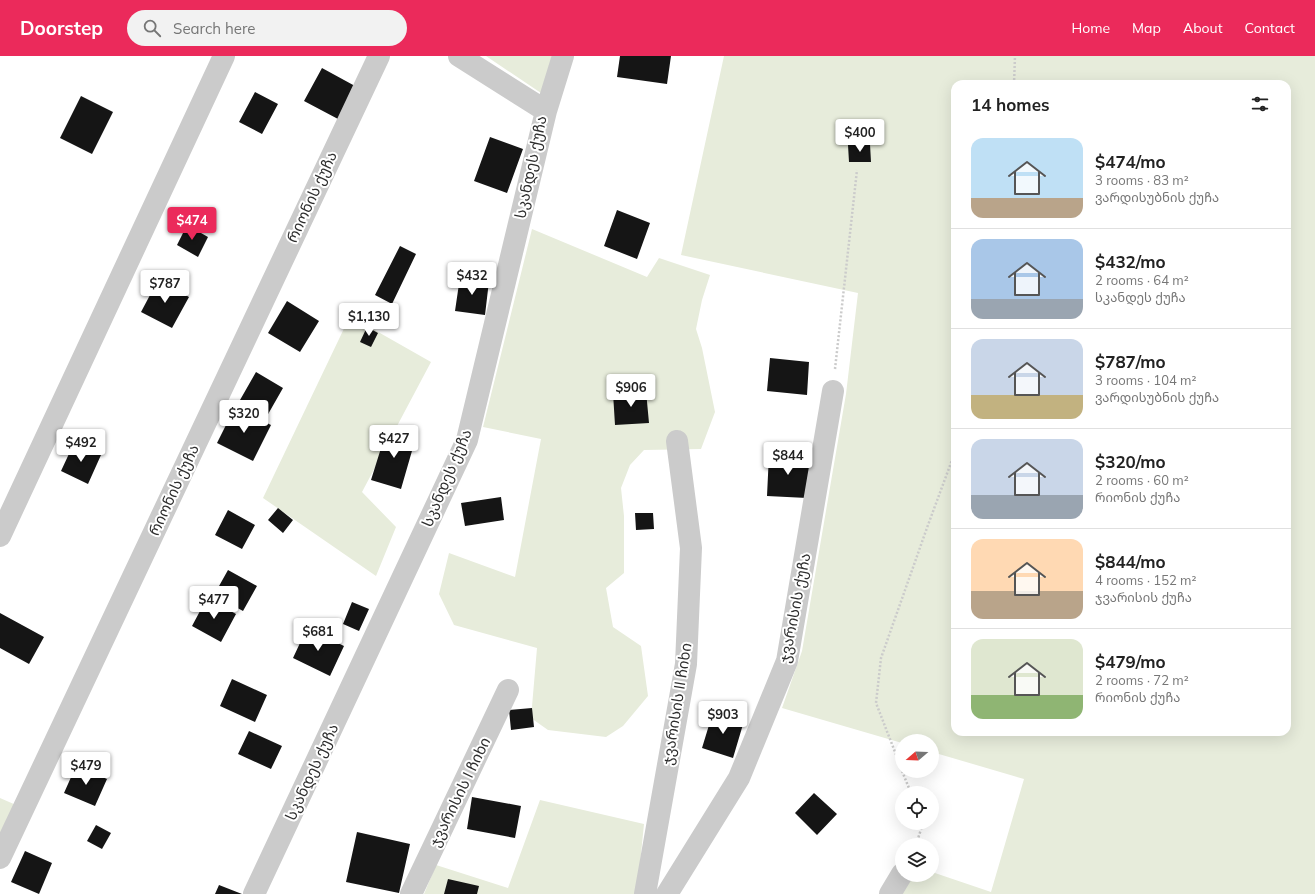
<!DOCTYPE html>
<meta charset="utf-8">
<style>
:root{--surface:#fff;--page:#f2f2f2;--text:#222;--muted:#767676;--line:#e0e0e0;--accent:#eb2a5b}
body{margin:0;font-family:Mulish,"Noto Sans Georgian",sans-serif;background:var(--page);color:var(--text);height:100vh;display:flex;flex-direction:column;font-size:15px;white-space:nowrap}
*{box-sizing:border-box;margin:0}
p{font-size:13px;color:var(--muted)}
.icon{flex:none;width:22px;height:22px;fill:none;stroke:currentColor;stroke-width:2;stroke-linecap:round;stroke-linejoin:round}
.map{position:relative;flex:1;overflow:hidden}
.sheet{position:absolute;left:951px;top:24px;width:340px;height:656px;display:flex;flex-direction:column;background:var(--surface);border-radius:12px;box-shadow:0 4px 16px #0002}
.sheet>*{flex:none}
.needle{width:26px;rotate:251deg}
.tools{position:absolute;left:895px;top:678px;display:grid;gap:8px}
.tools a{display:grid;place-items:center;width:44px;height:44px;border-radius:50%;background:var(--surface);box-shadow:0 4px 16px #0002;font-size:20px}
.price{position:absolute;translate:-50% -34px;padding:0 9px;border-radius:4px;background:#fff;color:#222;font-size:13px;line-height:26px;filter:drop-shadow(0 1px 2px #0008)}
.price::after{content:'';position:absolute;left:50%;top:24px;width:12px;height:9px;margin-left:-6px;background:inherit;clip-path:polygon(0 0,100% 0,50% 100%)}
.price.on{background:var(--accent);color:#fff}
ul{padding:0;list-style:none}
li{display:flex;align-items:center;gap:12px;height:100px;padding:0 20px}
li+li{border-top:1px solid var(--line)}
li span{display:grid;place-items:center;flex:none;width:112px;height:80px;border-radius:12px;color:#555}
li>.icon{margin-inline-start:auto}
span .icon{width:48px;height:48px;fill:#fffc;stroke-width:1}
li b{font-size:17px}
h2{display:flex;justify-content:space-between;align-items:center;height:48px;padding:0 20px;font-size:17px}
header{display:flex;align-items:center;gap:24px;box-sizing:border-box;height:56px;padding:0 20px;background:var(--accent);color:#fff}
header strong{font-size:19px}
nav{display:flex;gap:22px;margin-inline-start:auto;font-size:14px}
.search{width:280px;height:36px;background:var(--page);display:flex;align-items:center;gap:10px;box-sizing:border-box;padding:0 14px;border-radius:22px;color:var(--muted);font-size:15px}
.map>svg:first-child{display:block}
</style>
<header>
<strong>Doorstep</strong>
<div class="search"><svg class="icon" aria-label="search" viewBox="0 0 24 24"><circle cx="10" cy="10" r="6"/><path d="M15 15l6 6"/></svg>Search here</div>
<nav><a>Home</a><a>Map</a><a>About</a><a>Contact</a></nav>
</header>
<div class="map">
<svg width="1315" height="838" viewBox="0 0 1315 838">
<rect width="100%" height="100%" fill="#fff"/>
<!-- green -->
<path fill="#e7ecdb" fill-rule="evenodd" d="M486,0H552L541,37Z
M724,0H1315V838H900L911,819H932V816L991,836L1024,723L932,696V685H902V687L782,652L802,595L846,338L858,237L681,199ZM955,28H1287V676H955Z
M532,173L647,221L659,202L710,219L702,244L696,273L702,292L715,356L701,393L644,394L630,409L621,432L624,460V517L606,532L613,571L641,590L648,640L623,670L606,681L548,674L531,662L537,592L454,569L439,538L449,497L515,521L541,383L483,371Z
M350,260L431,306L362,436L396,471L376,520L263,442Z
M0,742L16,749L0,783Z
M540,744L644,768L637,838H424L436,809L508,832Z"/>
<!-- building -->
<path fill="#151515" d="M620,0H671L667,28L617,21Z
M322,12L355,30L338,63L304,45Z
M255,36L278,48L262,78L239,66Z
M81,40L113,56L92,98L60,82Z
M490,81L523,93L507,137L474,125Z
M870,88L871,106H849L848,89Z
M617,154L650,167L637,203L604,190Z
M187,169L208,181L198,201L177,189Z
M400,190L416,198L392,248L375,239Z
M460,221L489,225L485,259L455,255Z
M158,224L189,241L172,272L141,256Z
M287,245L319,265L300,296L268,277Z
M367,271L378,277L371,291L360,286Z
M770,302L809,306L807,339L767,335Z
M256,316L283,332L267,360L240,344Z
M646,335L649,367L615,369L613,337Z
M235,351L271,369L253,405L217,387Z
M387,373L416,381L401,433L371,424Z
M74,387L101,399L88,428L61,415Z
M769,398L810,401L807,442L767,440Z
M501,441L504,464L465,470L461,447Z
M278,452L293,464L283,477L268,464Z
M228,454L255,469L242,493L215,479Z
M635,457H653L654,473L636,474Z
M228,514L257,530L243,555L214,539Z
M207,542L236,558L221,586L192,570Z
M352,546L369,553L359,575L343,568Z
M0,557L44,581L29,608L0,592Z
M307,572L344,590L330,620L293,602Z
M232,623L267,639L255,666L220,650Z
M532,652L534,671L511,674L509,654Z
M713,656L744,665L733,702L702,692Z
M249,675L282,690L271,713L238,698Z
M76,710L107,723L95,750L64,737Z
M814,737L837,758L817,779L795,757Z
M472,741L521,750L515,782L467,773Z
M96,769L111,777L102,793L87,785Z
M357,776L410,788L399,837L346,826Z
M25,795L52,807L39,838L11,826Z
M448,823L479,830L477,838H444Z
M219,829L242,838H215Z"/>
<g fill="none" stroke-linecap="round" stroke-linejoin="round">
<!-- path -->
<path stroke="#cbcbcb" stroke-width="2.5" stroke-dasharray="2 2" stroke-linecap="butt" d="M1014,28L1015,0
M835,313L857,114
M902,714L876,647L881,602L928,469L955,396
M902,715L911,737
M916,789L923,767"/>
<!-- minor -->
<path stroke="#cbcbcb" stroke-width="22" d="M546,55L563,0
M0,802L379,0
M254,838L467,384L546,55L459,0
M411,838L508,634
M645,838L686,608L691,492L677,385
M667,838L739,722L787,605L833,335
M890,838L902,818"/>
<!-- tertiary -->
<path stroke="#cbcbcb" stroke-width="22" d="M0,480L224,0"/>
</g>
<g text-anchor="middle" stroke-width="4" stroke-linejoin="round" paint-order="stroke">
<!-- street labels -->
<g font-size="15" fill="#2e2e2e" stroke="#fff">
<text transform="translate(531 111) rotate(-78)" y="5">სკანდეს ქუჩა</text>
<text transform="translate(312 141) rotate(-65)" y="5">რიონის ქუჩა</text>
<text transform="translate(447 422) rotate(-67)" y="5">სკანდეს ქუჩა</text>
<text transform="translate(174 434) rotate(-65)" y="5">რიონის ქუჩა</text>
<text transform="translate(795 552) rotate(-79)" y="5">ჯვარისის ქუჩა</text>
<text transform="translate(677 648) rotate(-81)" y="5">ჯვარისის II ჩიხი</text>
<text transform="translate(312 716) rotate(-65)" y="5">სკანდეს ქუჩა</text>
<text transform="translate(460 736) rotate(-64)" y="5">ჯვარისის I ჩიხი</text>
</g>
</g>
</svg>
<div class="tools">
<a><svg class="needle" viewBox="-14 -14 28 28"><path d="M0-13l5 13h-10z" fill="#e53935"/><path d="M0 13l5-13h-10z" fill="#767676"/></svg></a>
<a><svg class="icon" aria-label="locate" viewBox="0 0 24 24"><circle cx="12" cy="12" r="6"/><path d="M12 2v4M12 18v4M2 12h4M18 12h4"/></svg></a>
<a><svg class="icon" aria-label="layers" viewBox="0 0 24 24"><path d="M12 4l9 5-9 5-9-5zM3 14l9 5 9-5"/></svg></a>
</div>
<b class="price" style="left:860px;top:97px">$400</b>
<b class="price on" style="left:192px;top:185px">$474</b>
<b class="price" style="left:472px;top:240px">$432</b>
<b class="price" style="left:165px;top:248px">$787</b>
<b class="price" style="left:369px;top:281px">$1,130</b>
<b class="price" style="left:631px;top:352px">$906</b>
<b class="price" style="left:244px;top:378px">$320</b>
<b class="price" style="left:394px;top:403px">$427</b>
<b class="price" style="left:81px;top:407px">$492</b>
<b class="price" style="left:788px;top:420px">$844</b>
<b class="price" style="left:214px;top:564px">$477</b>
<b class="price" style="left:318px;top:596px">$681</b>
<b class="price" style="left:723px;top:679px">$903</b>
<b class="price" style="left:86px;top:730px">$479</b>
<section class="sheet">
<h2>14 homes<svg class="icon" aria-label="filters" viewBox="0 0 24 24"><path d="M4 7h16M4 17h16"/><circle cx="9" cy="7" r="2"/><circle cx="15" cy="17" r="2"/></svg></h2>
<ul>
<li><span style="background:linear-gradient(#bfe0f5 75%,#b9a48a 0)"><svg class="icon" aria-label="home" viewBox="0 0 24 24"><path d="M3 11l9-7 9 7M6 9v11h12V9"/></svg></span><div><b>$474/mo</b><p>3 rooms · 83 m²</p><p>ვარდისუბნის ქუჩა</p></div></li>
<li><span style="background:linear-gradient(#a9c7e8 75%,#9aa5b1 0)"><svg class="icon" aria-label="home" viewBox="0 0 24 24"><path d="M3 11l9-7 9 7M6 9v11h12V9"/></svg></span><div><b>$432/mo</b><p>2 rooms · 64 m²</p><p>სკანდეს ქუჩა</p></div></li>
<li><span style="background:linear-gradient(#c9d6e8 70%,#c2b280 0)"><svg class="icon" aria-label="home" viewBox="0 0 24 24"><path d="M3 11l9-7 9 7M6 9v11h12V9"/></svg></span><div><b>$787/mo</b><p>3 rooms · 104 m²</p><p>ვარდისუბნის ქუჩა</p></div></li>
<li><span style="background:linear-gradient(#c9d6e8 70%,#9aa5b1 0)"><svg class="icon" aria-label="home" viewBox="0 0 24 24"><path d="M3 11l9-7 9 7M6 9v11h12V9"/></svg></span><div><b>$320/mo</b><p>2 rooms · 60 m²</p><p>რიონის ქუჩა</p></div></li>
<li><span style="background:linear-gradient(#ffd9b3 65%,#b9a48a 0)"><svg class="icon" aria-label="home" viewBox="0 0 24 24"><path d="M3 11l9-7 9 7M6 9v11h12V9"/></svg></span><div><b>$844/mo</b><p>4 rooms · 152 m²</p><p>ჯვარისის ქუჩა</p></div></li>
<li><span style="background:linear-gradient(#dfe7d0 70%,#8fb573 0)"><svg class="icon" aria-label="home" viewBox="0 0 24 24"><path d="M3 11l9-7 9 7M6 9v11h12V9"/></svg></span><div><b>$479/mo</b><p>2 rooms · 72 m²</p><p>რიონის ქუჩა</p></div></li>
</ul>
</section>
</div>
